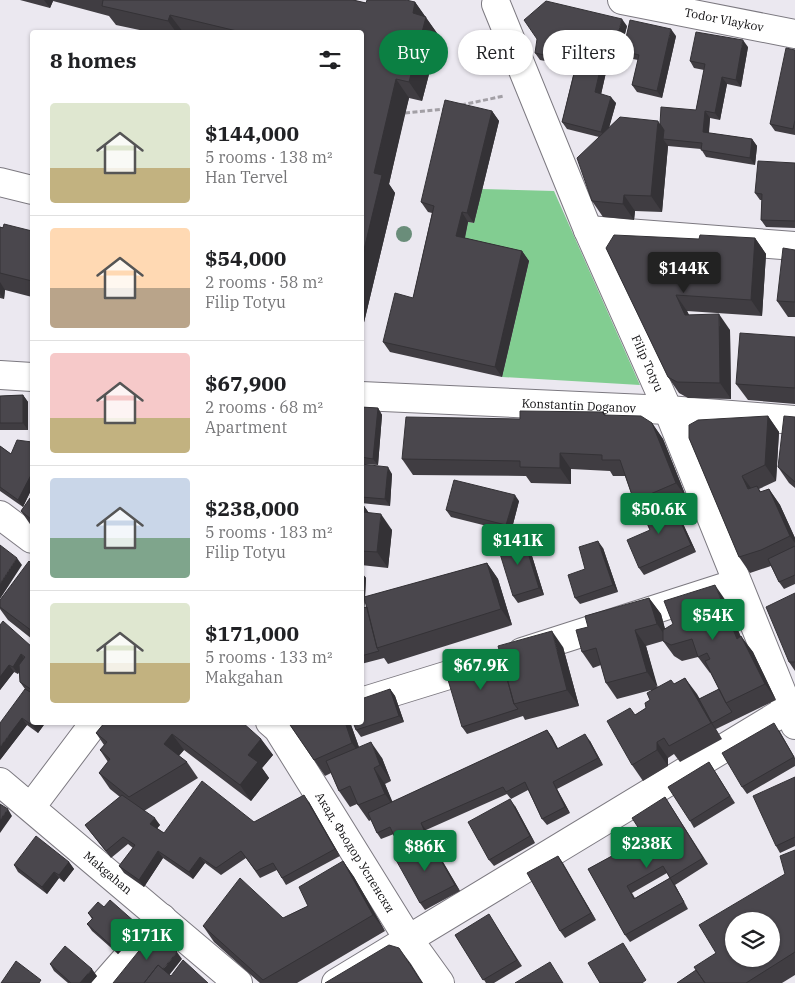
<!DOCTYPE html>
<meta charset="utf-8">
<style>
:root{--surface:#fff;--page:#f2f2f2;--text:#202124;--muted:#757577;--line:#e0e0e0;--accent:#0b8043}
body{margin:0;font-family:"IBM Plex Serif",serif;background:var(--page);color:var(--text);height:100vh;display:flex;flex-direction:column;font-size:19px;white-space:nowrap}
*{box-sizing:border-box;margin:0}
p{font-size:16px;color:var(--muted)}
.icon{flex:none;width:28px;height:28px;fill:none;stroke:currentColor;stroke-width:2;stroke-linecap:round;stroke-linejoin:round}
.map{position:relative;flex:1;overflow:hidden}
.panel{position:absolute;left:30px;top:30px;width:334px;height:695px;display:flex;flex-direction:column;background:var(--surface);border-radius:5px;box-shadow:0 1px 4px #0004}
.panel>*{flex:none}
.top-card{position:absolute;left:379px;top:30px;width:341px;height:45px;display:flex;gap:10px}
.fabs{position:absolute;left:725px;top:912px;display:grid;gap:10px}
.fabs a{display:grid;place-items:center;width:55px;height:55px;border-radius:50%;background:var(--surface);box-shadow:0 1px 4px #0004;font-size:25px}
.price{position:absolute;translate:-50% -42px;padding:0 11px;border-radius:5px;background:var(--accent);color:#fff;font-size:16px;line-height:32px;filter:drop-shadow(0 1px 2px #0008)}
.price::after{content:'';position:absolute;left:50%;top:30px;width:15px;height:11px;margin-left:-8px;background:inherit;clip-path:polygon(0 0,100% 0,50% 100%)}
.price.on{background:#222;color:#fff}
ul{padding:0;list-style:none}
li{display:flex;align-items:center;gap:15px;height:125px;padding:0 20px}
li+li{border-top:1px solid var(--line)}
li span{display:grid;place-items:center;flex:none;width:140px;height:100px;border-radius:5px;color:#555}
li>.icon{margin-inline-start:auto}
span .icon{width:60px;height:60px;fill:#fffc;stroke-width:1}
li b{font-size:21px}
h2{display:flex;justify-content:space-between;align-items:center;height:60px;padding:0 20px;font-size:21px}
.chip{padding:0 18px;border-radius:22px;background:var(--surface);box-shadow:0 1px 4px #0004;font-size:18px;line-height:45px}
.chip.on{background:var(--accent);color:#fff}
.map>svg:first-child{display:block}
</style>
<div class="map">
<svg width="795" height="983" viewBox="0 0 795 983">
<rect width="100%" height="100%" fill="#ebe8f0"/>
<!-- green -->
<path fill="#82cd91" d="M482,189L554,191L640,385L502,377L529,261L463,246L468,222L474,223Z"/>
<g fill="none" stroke-linecap="round" stroke-linejoin="round">
<defs>
<g id="street">
<path id="s1" d="M496,4L588,230L668,410L795,725"/>
<path d="M0,182L32,190"/>
<path d="M588,230L795,246"/>
<path d="M0,375L32,377"/>
<path id="s2" d="M361,396L668,410L795,420"/>
<path d="M0,515L32,539"/>
<path d="M522,652L737,583"/>
<path d="M361,702L481,665"/>
<path id="s3" d="M270,722L278,729L409,940L440,983"/>
<path id="s4" d="M0,782L238,983"/>
<path d="M31,807L95,722"/>
<path d="M105,983L162,918"/>
<path d="M336,983L795,705"/>
</g>
<g id="secondary">
<path id="s5" d="M622,0L795,34"/>
</g>
</defs>
<!-- street casing -->
<use href="#street" stroke="#7c7980" stroke-width="30"/>
<!-- secondary casing -->
<use href="#secondary" stroke="#7c7980" stroke-width="30"/>
<!-- path -->
<path stroke="#a29fa5" stroke-width="3" stroke-dasharray="5 2.5" stroke-linecap="butt" d="M461,105L504,96
M405,113L445,109"/>
<!-- street -->
<use href="#street" stroke="#fff" stroke-width="28"/>
<!-- secondary -->
<use href="#secondary" stroke="#fff" stroke-width="28"/>
</g>
<!-- trees -->
<circle fill="#6a8d7a" cx="404" cy="234" r="8"/>
<!-- wall -->
<path fill="#403d42" fill-rule="evenodd" d="M20,0H353L366,3L415,2L439,36L422,101L409,98L405,113L389,184L395,193L361,335V32H149L116,25L109,16L53,1L50,8Z
M627,26L621,49L612,46L601,94L616,103L609,127L660,124L696,110L704,70L694,68L690,61L748,47L741,87L727,84L720,120L710,118L709,133L752,139L757,146L755,165L706,157L701,149L668,146L662,212L635,211L634,220L603,217L592,201L599,137L567,129L562,122L575,67L540,60L535,53Z
M676,36L662,98L637,92L632,85L638,60L628,58L623,51Z
M795,50V135L775,131L770,124Z
M492,111L499,121L474,223L468,222L465,238L522,251L529,261L502,377L390,352L383,342L413,298L432,213L428,212L421,202Z
M795,163V228L766,227L761,220L762,200H760L755,193Z
M0,227L32,231V297L5,290L4,299L0,298Z
M755,238L766,254L762,316L687,311L689,315L730,330L731,399L688,398L679,393L668,377L606,248Z
M795,250V317H788L777,301Z
M795,337V404L748,400L736,384Z
M23,395L28,402V430H0V396Z
M361,407L378,408L382,415L378,465L361,464Z
M603,412L606,415L652,423L663,439L687,499L674,504L696,552L644,575L639,568L650,530L641,510L634,501L625,476H613L610,471L571,469V484L531,483L526,476L413,475L402,459L520,419Z
M768,416L779,432L776,481L759,489L761,492L769,489L780,505L795,538V584L784,589L779,582L771,566L750,573L739,557L689,438Z
M795,417V488L789,483L778,467Z
M32,442V488L23,507L0,491V446L11,454Z
M361,464L392,474L390,506L361,503Z
M32,498V527L21,511Z
M519,501L511,532L451,517L446,510Z
M361,506H364L369,513L392,530L388,568L361,565Z
M528,543L544,595L518,603L513,596Z
M603,548L618,592L580,604L575,598L585,569Z
M487,563L498,579L512,625L388,664L384,658L361,664V572L366,578L365,597ZM365,598L367,607H364Z
M32,564V639L8,620L0,609V600Z
M795,593V671L789,662Z
M649,598L661,614L665,629L726,601L741,637L753,652L776,700L716,729L722,739L680,762L674,754L668,758V766L643,781L632,765L635,715L646,708L650,700L651,690L617,699L606,683L601,665L593,668L582,652L588,627ZM663,641L674,656L682,661L698,657L710,673V672L719,689L699,699L685,678L674,684L657,687L646,646Z
M0,625L32,647V722H46L38,733L27,725L0,760L25,689L20,682L19,671L18,674L14,672L0,690Z
M563,647L579,706L525,720L523,716L467,734L462,727Z
M390,689L395,696L404,722L361,737L356,730Z
M105,722L261,739L273,755L262,768L269,778L251,801L184,750L179,756L187,762L198,778L144,811L160,825L157,828L164,833L254,822L309,802L340,856L286,885L277,870L260,878L246,858L221,875L205,863L193,879L163,858L144,887L124,873L119,866L133,848L128,844L111,858L85,825L120,797L110,789L99,773L108,762L100,750L104,745L96,733Z
M288,722H350L359,747L382,758L391,781L385,784L392,802L547,730L552,737L558,749L590,741L603,765L557,789L570,813L547,825L542,819L528,790L511,799L507,794L426,830L432,844L460,891L425,910L420,903L405,855L400,848L394,834L381,839L377,833L371,820L369,821L357,804L350,807L339,791L331,773L325,776Z
M779,730L795,758V766L747,794L742,787Z
M709,762L735,803L694,828L690,821Z
M795,777V846L780,853L776,846Z
M665,797L708,864L675,885L688,909L630,942L625,935L588,869L645,838ZM667,873L670,878L635,898L632,893Z
M515,806L535,843L494,866L489,860Z
M795,850V975L782,983H677L697,970L716,953L785,874Z
M558,856L596,920L565,938L560,931Z
M343,861L354,877L385,931L297,983H260L214,942L203,926L283,918L308,906Z
M69,862L74,869L64,882L59,878L47,894L18,872L14,865Z
M88,913L141,930L118,954L92,931L87,924L92,919Z
M493,921L522,966L494,983H486L455,935Z
M50,964L97,976L91,983H68L54,971Z"/>
<!-- shaded-wall -->
<path fill="#343236" d="M44,0H52L53,1L50,8Z
M415,2L439,36L422,101L409,82L413,13Z
M170,15L183,32H176L168,21Z
M622,19L627,26L621,49L616,42Z
M671,29L676,36L662,98L657,91Z
M607,39L612,46L600,99L595,92Z
M743,40L748,47L741,87L736,80Z
M722,77L727,84L720,120L715,113Z
M396,79L409,98L389,184L395,193L361,335V262L374,173Z
M611,97L616,103L606,139L601,132Z
M492,111L499,121L474,223L467,213Z
M705,111L710,118L708,139L703,132Z
M658,121L669,137L663,139L668,146L662,212L651,196Z
M752,139L757,146L755,165L750,158Z
M624,195L635,211L634,220L623,204Z
M462,212L468,222L463,246L456,236Z
M755,238L766,254L762,316L751,300Z
M522,251L529,261L502,377L495,367Z
M0,282L5,290L4,299L0,294Z
M676,295L687,311L697,331L685,315Z
M719,314L730,330L731,399L720,383Z
M23,395L28,402V430L23,423Z
M378,408L382,415L378,465L373,459Z
M768,416L779,432L776,481L765,465Z
M652,423L663,439L687,499L676,483Z
M560,453L571,469V484L560,468Z
M388,467L392,474L390,506L385,499Z
M32,473V488L23,507L18,500Z
M742,476L754,492L748,489Z
M769,489L780,505L795,538V543L790,536Z
M515,495L519,501L511,532L506,525Z
M670,498L674,504L696,552L691,545Z
M364,506L375,522L363,512Z
M381,514L392,530L388,568L377,552Z
M523,537L528,543L544,595L539,588Z
M598,541L603,548L618,592L613,585Z
M17,558L22,565L0,599V584Z
M487,563L498,579L512,625L501,609Z
M361,572L366,578L364,616L361,612Z
M715,585L726,601L748,655L737,639Z
M649,598L661,614L668,640L657,624Z
M635,630L646,646L658,688L647,672Z
M552,631L563,647L579,706L567,690Z
M741,636L753,652L776,700L765,684Z
M21,654L26,661L18,674L13,667Z
M9,665L14,672L0,690V677Z
M685,678L697,694L713,722L712,723L722,739L711,723Z
M390,689L395,696L404,722L399,716Z
M22,718L27,725L0,760V747Z
M36,722H46L38,733L33,726Z
M345,722H350L363,759L352,743Z
M547,730L552,737L562,756L557,749Z
M172,734L184,750L175,759L164,744Z
M585,734L590,741L603,765L598,758Z
M261,739L273,755L262,768L269,778L251,801L240,785L248,755Z
M371,742L382,758L391,781L380,765Z
M657,742L668,758V766L657,750Z
M374,768L385,784L396,810L385,794Z
M553,782L557,789L570,813L565,807Z
M304,795L309,802L340,856L335,849Z
M510,799L515,806L535,843L530,836Z
M8,809L12,816L0,833V820Z
M155,818L160,825L155,831L150,824Z
M421,823L426,830L432,844L427,837Z
M430,841L435,848L460,891L455,885Z
M158,851L163,858L144,887L139,880Z
M558,856L563,863L596,920L591,913Z
M200,857L205,863L193,879L189,872Z
M343,861L354,877L385,931L373,915Z
M69,862L74,869L64,882L59,875Z
M54,872L59,878L47,894L42,887Z
M670,878L675,885L688,909L684,902Z
M136,923L141,930L118,954L114,948Z
M399,948L411,964L423,983H422Z
M177,952L182,959L163,983H152Z
M92,969L97,976L91,983H80Z"/>
<!-- building -->
<path fill="#4a474d" stroke="#343236" fill-rule="evenodd" d="M103,0H353L366,3L367,0H406L415,2L413,13L426,17L409,82L396,79L374,173L382,175L361,262V32H241L170,15L168,21L102,6Z
M546,1L622,19L616,42L607,39L595,92L611,97L601,132L562,122L577,62L535,53L537,39L524,20Z
M630,20L671,29L657,91L632,85L639,55L623,51Z
M696,32L743,40L736,80L722,77L715,113L705,111L703,132L752,139L750,158L701,150L702,143L663,139L664,130L660,124L661,107L696,110L705,64L690,61Z
M786,48L795,50V120L793,129L770,124Z
M445,100L492,111L467,213L462,212L456,236L522,251L495,367L383,342L395,293L413,298L434,206L421,202Z
M620,117L658,121L651,196L624,195L623,204L592,201L577,158Z
M758,161L795,163V221L761,220L762,194L755,193Z
M4,224L32,231V281L0,273V227L3,228Z
M614,235L699,239L700,235L755,238L751,300L676,295L685,315L719,314L720,383L677,382L668,377L606,248Z
M783,248L795,250V302L777,301Z
M740,333L795,337V388L736,384Z
M23,395V423H0V396Z
M361,407L378,408L373,459L361,457Z
M520,411L603,412L604,415L641,416L652,423L676,483L634,501L620,460H602V455L560,453V468L520,467V461L402,459L406,417L520,419Z
M768,416L765,465L742,476L748,489L757,486L760,492L769,489L790,536L761,550L739,557L689,438V425L698,420Z
M784,416L795,417V482L778,467Z
M17,440L32,442V473L18,500L0,487V446L11,454Z
M361,464L388,467L385,499L361,497Z
M454,480L515,495L506,525L446,510Z
M30,498H32V520L21,511Z
M670,498L691,545L639,568L627,540L650,530L641,510Z
M361,506H364L363,512L381,514L377,552L361,551Z
M523,537L539,588L513,596L497,544Z
M598,541L613,585L575,598L568,575L585,569L579,547Z
M0,545L17,558L0,584Z
M795,546V575L779,582L768,559Z
M29,561L32,564V631L0,607V600Z
M487,563L501,609L377,648L364,597Z
M715,585L737,639L741,636L765,684L726,703L705,661L710,659L707,653L698,657L692,639L671,645L663,641V630L673,624L664,601Z
M795,593V662H789L766,607Z
M649,598L657,624L635,630L647,672L606,683L596,648L582,652L576,630L588,627L585,616Z
M367,607L377,648L379,651L361,656V608Z
M3,621L32,647V690L20,682L19,665L25,657L21,654L13,667L9,665L0,677V625Z
M552,631L567,690L514,704L498,646Z
M501,656L514,704L518,709L462,727L446,673Z
M685,678L711,723L669,746L664,738L657,742V750L632,765L607,721L630,708L635,715L646,708L645,703L650,700L647,693L671,680L674,684Z
M25,689L32,693V722H36L33,726L22,718L0,747V723Z
M390,689L399,716L356,730L353,722H361V699Z
M719,689L726,703L732,712L712,723L699,699Z
M105,722H242L261,739L248,755L258,762L240,785L172,734L164,744L187,762L129,797L99,773L110,759L100,750L107,742L96,733Z
M288,722H345L352,743L314,760Z
M774,723L794,757L742,787L722,753Z
M547,730L557,749L585,734L598,758L553,782L565,807L542,819L525,782L506,792L503,787L421,823L427,837L400,848L390,827L377,833L368,813Z
M371,742L380,765L374,768L385,794L358,805L350,786L339,791L326,761Z
M709,762L730,796L690,821L668,787Z
M795,777V837L776,846L753,796Z
M202,781L254,822L304,795L335,849L282,878L273,863L256,871L241,851L216,868L200,857L189,872L158,851L139,880L119,866L135,845L123,837L106,851L85,825L122,795L155,818L150,824L164,833Z
M665,797L703,858L670,878L684,902L625,935L588,869L645,838L632,818ZM663,866L670,878L634,899L627,886Z
M510,799L530,836L489,860L468,822Z
M0,804L8,809L0,820Z
M36,836L69,862L59,875L54,872L42,887L14,865Z
M430,841L455,885L420,903L396,860Z
M795,850V952L746,983H705L694,967L716,953L699,925L785,874L780,856ZM734,921H771V959H734Z
M558,856L591,913L560,931L527,873Z
M343,861L373,915L263,980L203,926L240,878L283,918L308,906L299,887Z
M110,900L136,923L114,948L87,924L93,918L88,913L98,902L104,907Z
M489,914L517,960L483,980L455,935Z
M155,931L177,952L163,969L158,965L144,983H113Z
M623,943L646,980L642,983H600L588,963Z
M389,945L399,948L422,983H325Z
M65,946L92,969L80,983H71L50,964Z
M183,960L208,983H144L158,965L171,976Z
M16,961L41,980L39,983H1Z
M550,962L563,983H515Z
M696,970L705,983H677Z"/>
<g text-anchor="middle" stroke-width="5" stroke-linejoin="round" paint-order="stroke">
<!-- street labels -->
<g font-size="12" fill="#0d0c0e" stroke="#ebe8f0">
<text dy="4" stroke="none"><textPath href="#s5" startOffset="104">Todor Vlaykov</textPath></text>
<text dy="4" stroke="none"><textPath href="#s1" startOffset="390">Filip Totyu</textPath></text>
<text dy="4" stroke="none"><textPath href="#s2" startOffset="218">Konstantin Doganov</textPath></text>
<text dy="4" stroke="none"><textPath href="#s3" startOffset="156">Акад. Фьодор Успенски</textPath></text>
<text dy="4" stroke="none"><textPath href="#s4" startOffset="141">Makgahan</textPath></text>
</g>
</g>
</svg>
<div class="fabs">
<a><svg class="icon" aria-label="layers" viewBox="0 0 24 24"><path d="M12 4l9 5-9 5-9-5zM3 14l9 5 9-5"/></svg></a>
</div>
<b class="price on" style="left:684px;top:294px">$144K</b>
<b class="price" style="left:659px;top:535px">$50.6K</b>
<b class="price" style="left:518px;top:566px">$141K</b>
<b class="price" style="left:713px;top:641px">$54K</b>
<b class="price" style="left:481px;top:691px">$67.9K</b>
<b class="price" style="left:647px;top:869px">$238K</b>
<b class="price" style="left:425px;top:872px">$86K</b>
<b class="price" style="left:147px;top:961px">$171K</b>
<div class="top-card">
<a class="chip on">Buy</a>
<a class="chip">Rent</a>
<a class="chip">Filters</a>
</div>
<section class="panel">
<h2>8 homes<svg class="icon" aria-label="filters" viewBox="0 0 24 24"><path d="M4 7h16M4 17h16"/><circle cx="9" cy="7" r="2"/><circle cx="15" cy="17" r="2"/></svg></h2>
<ul>
<li><span style="background:linear-gradient(#dfe7d0 65%,#c2b280 0)"><svg class="icon" aria-label="home" viewBox="0 0 24 24"><path d="M3 11l9-7 9 7M6 9v11h12V9"/></svg></span><div><b>$144,000</b><p>5 rooms · 138 m²</p><p>Han Tervel</p></div></li>
<li><span style="background:linear-gradient(#ffd9b3 60%,#b9a48a 0)"><svg class="icon" aria-label="home" viewBox="0 0 24 24"><path d="M3 11l9-7 9 7M6 9v11h12V9"/></svg></span><div><b>$54,000</b><p>2 rooms · 58 m²</p><p>Filip Totyu</p></div></li>
<li><span style="background:linear-gradient(#f6c9c9 65%,#c2b280 0)"><svg class="icon" aria-label="home" viewBox="0 0 24 24"><path d="M3 11l9-7 9 7M6 9v11h12V9"/></svg></span><div><b>$67,900</b><p>2 rooms · 68 m²</p><p>Apartment</p></div></li>
<li><span style="background:linear-gradient(#c9d6e8 60%,#7fa58c 0)"><svg class="icon" aria-label="home" viewBox="0 0 24 24"><path d="M3 11l9-7 9 7M6 9v11h12V9"/></svg></span><div><b>$238,000</b><p>5 rooms · 183 m²</p><p>Filip Totyu</p></div></li>
<li><span style="background:linear-gradient(#dfe7d0 60%,#c2b280 0)"><svg class="icon" aria-label="home" viewBox="0 0 24 24"><path d="M3 11l9-7 9 7M6 9v11h12V9"/></svg></span><div><b>$171,000</b><p>5 rooms · 133 m²</p><p>Makgahan</p></div></li>
</ul>
</section>
</div>
